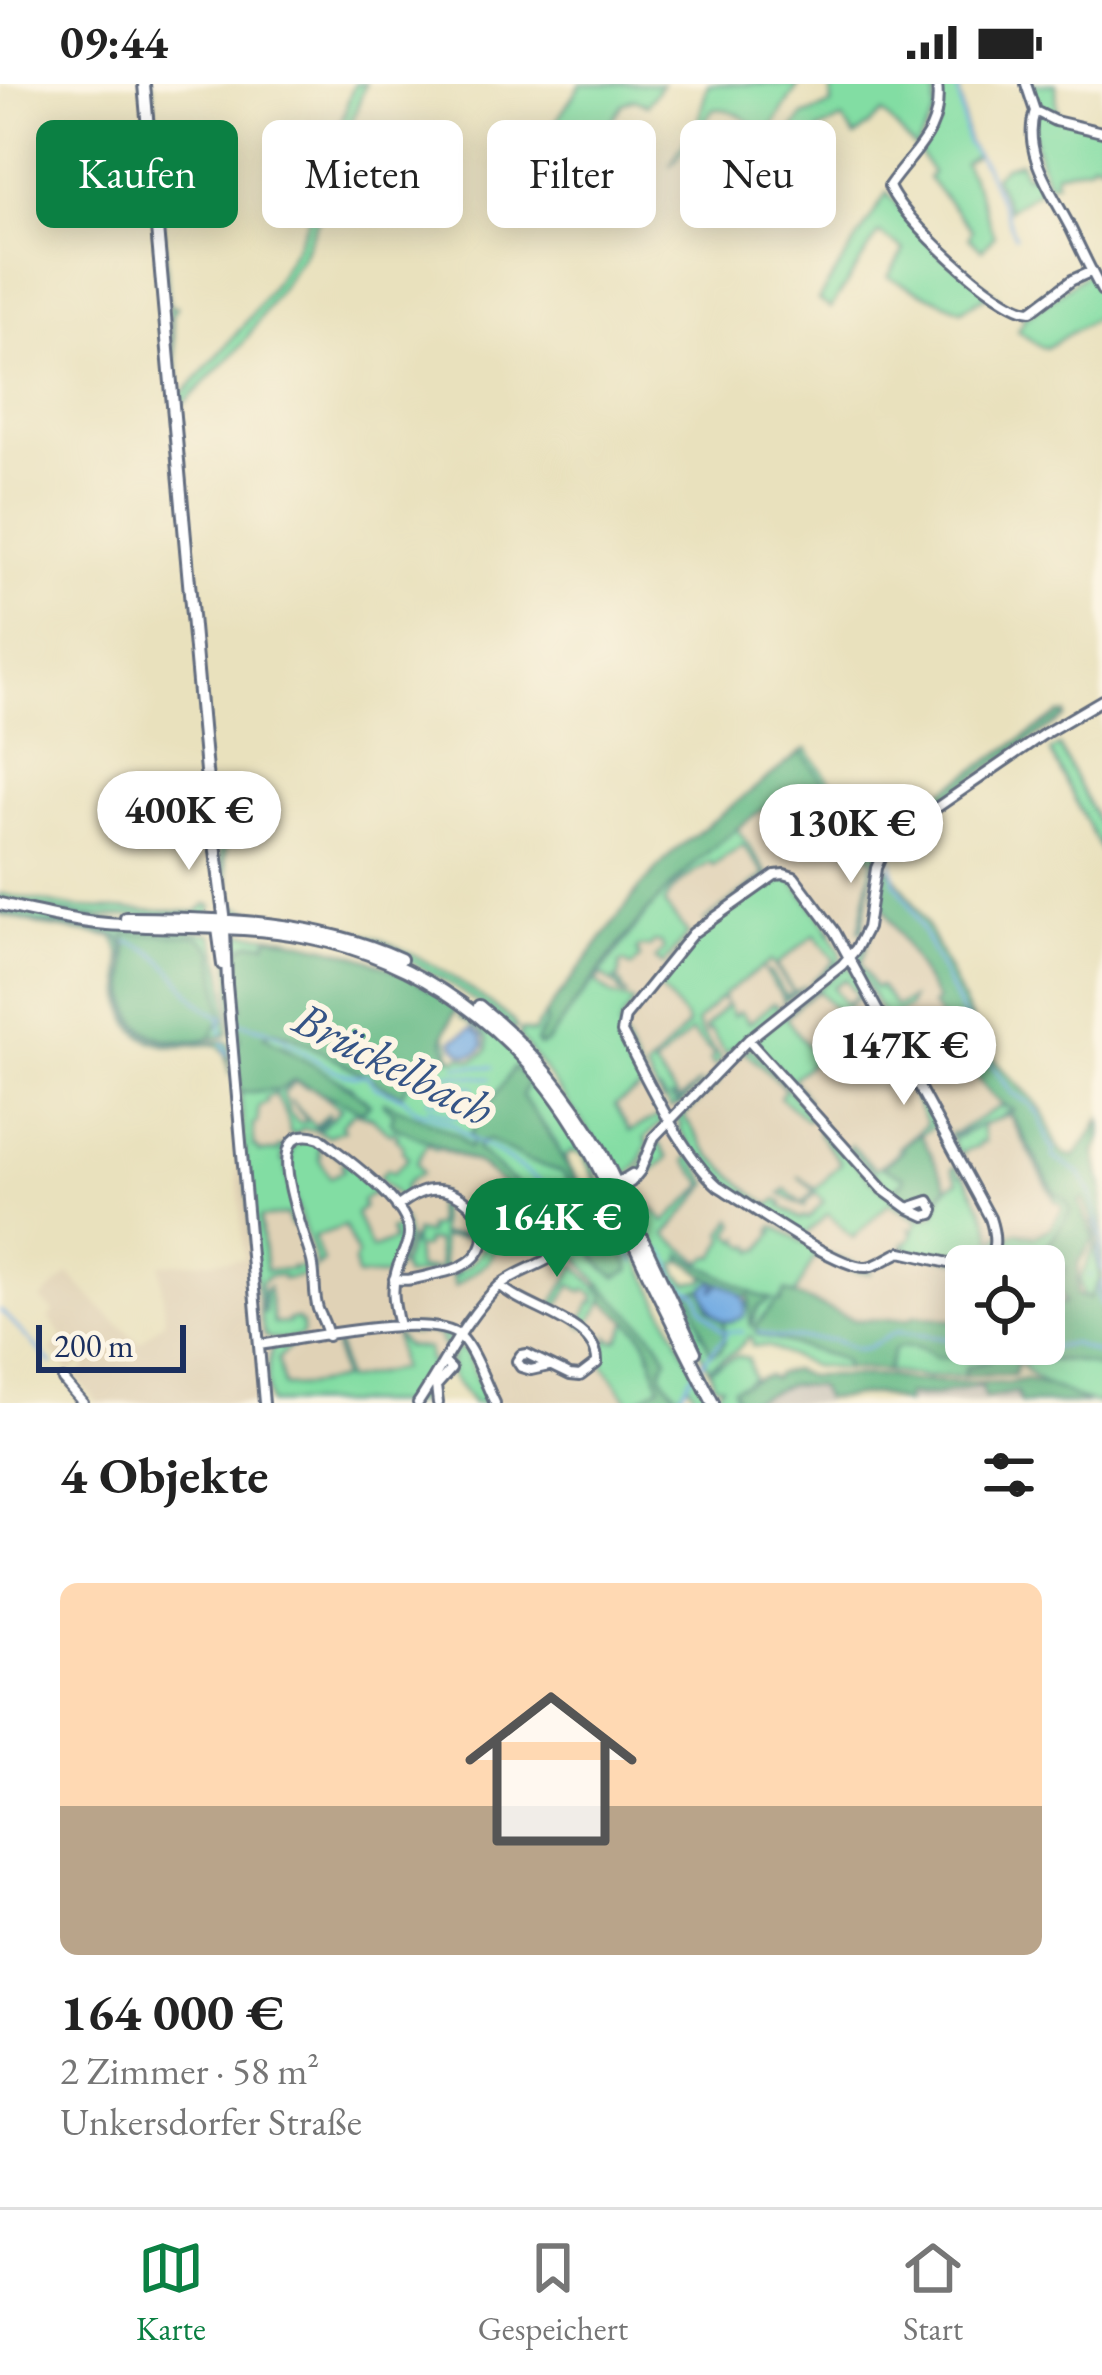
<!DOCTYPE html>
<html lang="de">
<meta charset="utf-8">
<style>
:root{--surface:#fff;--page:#f2f2f2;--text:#222;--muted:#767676;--line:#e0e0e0;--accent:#0b8043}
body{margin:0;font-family:"EB Garamond",serif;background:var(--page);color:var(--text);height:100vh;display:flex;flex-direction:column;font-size:45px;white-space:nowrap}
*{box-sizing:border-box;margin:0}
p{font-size:39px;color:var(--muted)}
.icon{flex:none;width:66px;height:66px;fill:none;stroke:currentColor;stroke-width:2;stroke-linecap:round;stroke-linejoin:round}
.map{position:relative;height:1319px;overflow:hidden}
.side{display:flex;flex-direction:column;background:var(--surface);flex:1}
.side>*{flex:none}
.banner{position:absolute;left:36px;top:36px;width:1032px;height:108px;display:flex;gap:24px}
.buttons{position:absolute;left:945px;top:1161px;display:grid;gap:24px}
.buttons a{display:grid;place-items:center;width:120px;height:120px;border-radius:18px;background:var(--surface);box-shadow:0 6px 30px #0003;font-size:60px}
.scale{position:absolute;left:36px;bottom:30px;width:150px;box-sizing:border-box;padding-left:12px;border:6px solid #1b2f5e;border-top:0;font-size:33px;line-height:42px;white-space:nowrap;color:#1b2f5e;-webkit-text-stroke:9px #fcf5e5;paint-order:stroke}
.price{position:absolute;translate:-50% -102px;padding:0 27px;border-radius:42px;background:#fff;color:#222;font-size:39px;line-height:78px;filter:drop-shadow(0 3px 6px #0008)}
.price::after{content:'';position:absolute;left:50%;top:72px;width:36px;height:27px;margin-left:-18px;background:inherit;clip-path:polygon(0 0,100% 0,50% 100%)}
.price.active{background:var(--accent);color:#fff}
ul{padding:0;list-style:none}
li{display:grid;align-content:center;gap:24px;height:636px;padding:0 60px}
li+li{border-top:3px solid var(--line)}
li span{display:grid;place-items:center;height:372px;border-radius:18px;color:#555}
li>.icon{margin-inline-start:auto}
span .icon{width:216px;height:216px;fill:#fffc;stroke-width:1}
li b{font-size:51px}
h2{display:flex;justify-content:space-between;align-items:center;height:144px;padding:0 60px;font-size:51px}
.chip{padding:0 42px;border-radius:18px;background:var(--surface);box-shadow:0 6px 30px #0003;font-size:42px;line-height:108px}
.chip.active{background:var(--accent);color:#fff}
.status{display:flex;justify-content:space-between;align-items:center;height:84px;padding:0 60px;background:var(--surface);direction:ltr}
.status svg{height:33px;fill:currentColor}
.menu{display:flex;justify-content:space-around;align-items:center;height:168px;border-top:3px solid var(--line);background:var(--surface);font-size:33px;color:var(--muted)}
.menu a{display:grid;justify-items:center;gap:6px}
.menu .active{color:var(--accent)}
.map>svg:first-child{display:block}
</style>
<div class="status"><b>09:44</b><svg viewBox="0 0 49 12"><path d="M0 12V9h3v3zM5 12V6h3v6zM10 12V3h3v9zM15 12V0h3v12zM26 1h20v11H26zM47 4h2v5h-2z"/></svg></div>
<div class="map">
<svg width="1102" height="1319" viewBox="0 0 1102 1319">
<rect width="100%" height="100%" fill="#fcf5e5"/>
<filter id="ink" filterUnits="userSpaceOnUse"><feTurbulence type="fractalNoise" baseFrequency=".00833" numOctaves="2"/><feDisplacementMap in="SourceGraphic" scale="24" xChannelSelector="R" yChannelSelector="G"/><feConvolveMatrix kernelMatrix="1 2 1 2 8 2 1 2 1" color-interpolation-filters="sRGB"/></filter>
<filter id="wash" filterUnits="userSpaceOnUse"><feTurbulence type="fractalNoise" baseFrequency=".004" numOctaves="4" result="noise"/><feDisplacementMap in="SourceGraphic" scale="48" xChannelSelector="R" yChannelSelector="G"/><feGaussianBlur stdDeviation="2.7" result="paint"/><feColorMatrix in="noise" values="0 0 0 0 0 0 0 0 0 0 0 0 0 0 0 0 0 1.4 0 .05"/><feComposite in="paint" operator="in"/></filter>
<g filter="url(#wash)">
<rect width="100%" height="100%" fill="#e9e1bd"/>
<!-- built -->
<path fill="#e0d2b6" d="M789,707L818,722L868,792L874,774L881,779L879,815L937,917L932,922L970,983L1013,1026L1089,1159L1039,1167L1066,1184L1065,1219L1044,1227V1182H966V1238L915,1231L910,1235L855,1236L786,1208L757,1211L676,1167L629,1115L657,1057L649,1049L629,1064L606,1021L620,940L628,925L592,898L654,820L736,743Z
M294,996L479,1080L528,1121L509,1135L490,1142L491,1147L532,1127L550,1167L564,1155L600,1199L596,1203L609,1222L638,1245L603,1273V1280L630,1319H487L463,1267L449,1263L440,1277L262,1311V1319H98L75,1293L86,1283L82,1278L70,1288L50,1266L63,1254L49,1234L54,1228L41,1215L69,1190L105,1228L140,1259L165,1236L160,1180L244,1175L231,1011L266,1006Z"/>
<!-- industrial -->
<path fill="#c9c3b8" d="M788,1301L817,1302L826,1319H745Z
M982,1301L1018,1308L1020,1319H906L905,1311H936Z"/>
<!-- green -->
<path fill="#82dda3" stroke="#4e8680" stroke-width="3" fill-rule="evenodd" d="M147,0H152L169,217L170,223H176L172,231L180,313C228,262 278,206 306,141C326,95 337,47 354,0H365L323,124L303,171L242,261L181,323L180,318L177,319Z
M581,0H662L647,21L634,15L623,20L595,63L570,52L555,39Z
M708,0H799L771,45L788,53L803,32L832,21L831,0H935V29L916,65L883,29L855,53L842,35L818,47L814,55L825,63L815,62L805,68L766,128L747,78L758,53L756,43C744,33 729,22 713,26L676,77L669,82L699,34Z
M940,0H958L968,59L977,71L964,79L977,105L994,152L982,166L969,153L972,146L928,94L932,89L920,69C935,46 942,27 940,0Z
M1030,0H1056L1057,24L1061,33L1102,43V80L1093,77L1088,82L1055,89L1056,98L1048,100C1042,85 1036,68 1034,51C1033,30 1037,22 1030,0Z
M1020,78L1025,92L1036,86L1044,103L1008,126L994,92L1005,82Z
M887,109L936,166L999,214L988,211L961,226L888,193L904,166L879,149L831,224L818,216Z
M1102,182V230L1046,264L1039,262L1018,247L1024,236L1022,229L1028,232L1092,185Z
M1059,662L1102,747V769L1050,667Z
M806,665L876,758L882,757L896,738L899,745L877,776H874L862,848L859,847L873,775L865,767L854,773L818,722L832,709L801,668Z
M218,730L226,735L228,741L225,774L229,804L226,807L237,823C266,834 300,832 330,839C401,857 457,893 513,937L517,944L512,945C450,895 384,857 305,841C280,835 255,836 230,832L227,827L216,732Z
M736,743L769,792L703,838L765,791L743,761L713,782L710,778C693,790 672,801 664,820L688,850L663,881L655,875L664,866L661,859L654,858L650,863H639L637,865L640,874L632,883L623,878L620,880L619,894L614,896L615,899L620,898L624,908L628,911L620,909L619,904L602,891L596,898L613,912L634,918L623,934L619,944L653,1015H650L643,1003L615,1021L630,1047L664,1029L666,1034L645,1054L648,1059C642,1072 637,1090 621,1092L612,1084L614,1082L519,952L521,946L533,949L545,931L546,940L539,951L546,959L654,820L705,770Z
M778,794H791L833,850L827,845L841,870L840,879L813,899L811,898L835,877L815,851L776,881L794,908L807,901L782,919L784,915L764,887L770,889L786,912L793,908L771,877L723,911L724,917L720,914L697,938L700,947L721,975L714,982L710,976L714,971L691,948L654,982L678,1014H671L676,1019L701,998L680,1021V1019L671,1024L659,1006L663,1018L646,986L688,941L685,934L657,901L688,859L705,843L752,814L751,812Z
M0,810L77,824L196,828L207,820L212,822L210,829L204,832H83L0,817Z
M0,824L212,850C223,873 229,926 227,951C187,962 129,966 126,909C125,889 131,869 120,852L105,847L41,838L0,828ZM127,859L209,861L214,869L223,938L213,946L140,940L127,911Z
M0,830C15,834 30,838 45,841C62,844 107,844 118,854C126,861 123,872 123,881C122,962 153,966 224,957L229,960L230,992L225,969L218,961C202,959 186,964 169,962C99,952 136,884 113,853L44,842Z
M872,848L861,880L875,904L880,902L896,923L911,915L909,923L889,935L885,934L854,878Z
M241,849L287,853L458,920L445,950L451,964L449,971C437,957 445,942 455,929L266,859H250L239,865L242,926L235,934L238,953L233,949L229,859L231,853Z
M845,883H849L853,891H856L875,927L873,931L862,911L854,917L852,915L857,911L845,895L833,903L845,920L849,917L851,920L840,930L818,907L803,917L786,934L813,970L810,980L793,995L809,1018L758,963L760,961L755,955L757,952Z
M773,919L779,923L778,926L726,970L712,948L709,946L706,948L705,944L727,920L733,932L740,927L749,939Z
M464,925L510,963L564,1030L597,1088L595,1090L601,1098L598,1107H593L597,1098L582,1070L572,1067L567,1071L566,1078L588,1110C574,1098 565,1078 557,1061C548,1043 532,1029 521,1012L528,997L513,984L501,1005L490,1015L469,1065L459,1052L384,1018L395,1030L394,1042L479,1080L438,1064L436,1066L427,1060L416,1079L422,1089L410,1096L404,1104L405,1111L399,1113L379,1094L387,1085L393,1089L408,1074L403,1068V1061L395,1054L398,1051L393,1047L390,1050L371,1033L354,1028L341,1041L344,1046L328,1052L318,1047L341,1025L310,1002L307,1004L295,998L283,1009L290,1029L298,1038H306L307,1036L290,1016L315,1042L328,1030V1033L315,1046L303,1044L294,1051L290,1049C289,1029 281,1025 276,1010L266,1014L267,1019L259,1022L257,1039L253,1040L254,1063L258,1064L259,1068L278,1067L279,1063H284L282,1077H285L296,1137L293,1143L289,1139L287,1131L260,1134L266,1186L291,1185L292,1181L293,1185L308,1181L312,1183V1191L283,1195L282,1191L269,1192L261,1198L262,1230L265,1229L264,1207L268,1203L274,1240L288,1239V1236L296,1235L302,1240L303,1249L301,1252C291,1254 273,1260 265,1251C256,1240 243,1039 240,1009L281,1005L294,996C318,1003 340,1016 362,1027L365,1015L356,1010L351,1002L307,980L285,962L277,961L263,951L274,947L294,953L401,1011C416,984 423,981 453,973L457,976L460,972L473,976L487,967C492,948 475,942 460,933Z
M879,939L883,942L936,1041L903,1061L905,1066L900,1089L904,1092V1097L891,1107L904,1118L883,1101L884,1098L848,1064L851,1061L876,1085L899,1068V1063L927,1040L879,942L876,941Z
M751,963L813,1034L806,1036L780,1013L785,1005L744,966L716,994L719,998L684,1032L709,1069L752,1109L770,1121L777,1116L783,1119L781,1122L801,1135L804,1132L808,1135L824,1117L816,1109L805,1119V1123L781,1110L786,1105L802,1120L814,1107L798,1092L816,1105L841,1079L818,1049L820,1041C852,1075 881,1112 924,1134L935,1130C940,1117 942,1103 958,1097L952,1085L956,1082L961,1091H964C976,1114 1018,1172 971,1181L904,1165L907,1163L902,1162L905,1157L908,1158L913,1149L910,1145L914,1146L918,1136L889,1119L853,1154L828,1130L804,1152L788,1142L789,1140L787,1141L716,1096L679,1044L681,1042L677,1035C693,1014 727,973 751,963Z
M1001,1022L1013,1026L1002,1031L1013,1029L1056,1111L1063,1112L1071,1126L1043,1168L1038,1170L1066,1184L1065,1219L1050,1244L1047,1236H1044V1226L1064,1218L1057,1198L1063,1183L1008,1159L1001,1174L1002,1178L994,1173L998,1152L1002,1149L1005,1154L1018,1148L1035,1152L1051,1144L1063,1125L1060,1118H1056L1009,1030L982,1042L985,1058L978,1059L979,1062L964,1067V1070L958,1068L952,1056L985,1039L950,1053V1049H954Z
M303,1055L318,1056L341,1074L323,1061L318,1067L321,1072L319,1074L330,1094L344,1086L341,1080L345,1077L382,1108L399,1130L379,1107L375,1111L372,1109L362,1118L364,1123L356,1130L371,1165L394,1156L390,1146L401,1141L399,1136H404L407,1155L393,1192H357L354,1178L357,1171L345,1142L314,1153L323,1178L317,1183C307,1146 285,1105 292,1065Z
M489,1056L528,1077L563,1088L577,1104L565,1117C528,1120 504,1087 477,1066L479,1059Z
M658,1057L668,1074L637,1101L636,1106L665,1138L705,1101L686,1077L688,1073L693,1074L709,1100L666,1151L702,1178L711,1172L715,1173L725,1155L723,1149L733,1135L736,1139L729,1150L738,1156L741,1153V1158L749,1163L752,1161L755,1167L757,1165L761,1166L774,1148L771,1146L774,1142L823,1169L870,1185L871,1189L859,1188L815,1172L795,1211L785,1208C779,1225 755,1230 757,1250L835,1273L844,1277L845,1285L812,1282L767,1262H752V1254L750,1252L737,1266L708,1284L626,1109ZM683,1171L757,1211L771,1215L758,1223L752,1242L750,1237L751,1217L746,1218V1225L732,1238L724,1237V1259L721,1266L701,1249L700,1234L690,1208L703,1205L711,1198L713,1203L709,1213L721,1199L705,1192L704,1197L688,1199L678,1190L676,1180L682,1177Z
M435,1109L439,1110L440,1151L477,1149V1138L481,1152L441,1154L443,1180L449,1185L440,1187L436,1158L425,1157V1163L415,1164L417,1185H435L434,1188L405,1192L401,1183L412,1153V1163L415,1148L428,1150V1143L436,1142Z
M530,1115L564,1128L575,1117L580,1121L568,1141L570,1148L557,1162L559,1156L546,1149L537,1126L532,1128L540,1144L530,1135L519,1144L506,1149L488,1178L455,1202L452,1193L460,1189L451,1190C475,1182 485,1168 488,1143L512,1135L529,1122Z
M603,1118L611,1121L710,1319H699L688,1299L679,1311C671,1302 652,1291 667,1275C658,1252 640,1240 622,1224C603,1206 587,1184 570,1164L576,1155L583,1160L578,1153L593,1126ZM606,1136L625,1171L630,1186L607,1187L595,1174Z
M1092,1136C1102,1154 1094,1160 1096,1176C1097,1182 1100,1187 1101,1193L1089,1215L1083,1211L1080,1196L1096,1156Z
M576,1181L604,1211V1217L586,1244L580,1240L591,1218H595V1212L586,1205L583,1208L571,1201L555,1227L550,1224Z
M628,1238C650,1252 652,1279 661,1302L635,1319H630L603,1280L601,1261L606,1260L609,1255L608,1252L614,1257L619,1255Z
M419,1243L449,1249L450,1264L416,1319H270C267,1304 266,1276 274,1262L293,1260L278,1275L284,1302L309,1301L341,1295L335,1259L326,1260V1264L325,1258L337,1256L345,1296L400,1285L395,1249L405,1262L428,1265L429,1279L441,1276L448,1264L441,1259L442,1254L437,1250L418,1247L417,1250L401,1248L400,1246Z
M908,1260L916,1264L955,1273L972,1263L986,1267L990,1272V1277L966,1283L963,1292L923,1293L887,1287L894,1265Z
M459,1264L466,1268L487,1319H473L451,1291L452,1281L448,1277L452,1276L456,1265Z
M737,1272L748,1274L753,1294L743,1302L733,1304L738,1319H724L718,1307L722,1301L714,1300L710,1285Z
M1075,1276L1097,1281L1102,1286V1319C1075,1319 1035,1299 1019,1278Z"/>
<!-- forest -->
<path fill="#69bc89" stroke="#427674" stroke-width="3" fill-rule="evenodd" d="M1059,630H1065V633L899,745L896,744V738Z
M801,668L832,709L818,722L789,707C740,740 694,776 654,820C615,863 581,912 546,959L539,962L536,958L546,940L545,931L639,805L672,769Z
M882,778C938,836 952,913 996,977C1010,997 1034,1010 1045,1032C1054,1048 1052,1072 1075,1072L1093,1048L1100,1035C1102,1047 1102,1058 1095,1068L1102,1105V1286C1077,1271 1047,1277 1019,1278L1012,1260H1044V1252L1056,1236L1052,1225L1065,1219L1059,1201L1066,1184L1037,1170L1038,1167L1043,1168L1071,1126L1063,1113L1056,1111L1010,1028L1013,1026C981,1014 950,950 932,921L937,917L879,815L874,814ZM1083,1115L1092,1136L1099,1144L1101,1159L1096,1170L1100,1196L1089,1215L1077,1211L1078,1179L1094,1154L1079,1118Z
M125,849L196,852L204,856L214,868L223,938L217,941L212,954C171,962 130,956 127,905C127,886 129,867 125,849Z
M270,852C344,864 394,878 457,922C451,942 433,954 453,973C423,981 416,984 401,1011L294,953L274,947L264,952C299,975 339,992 370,1020L362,1027L294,996L281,1005L240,1009L236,962L240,955L235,934L236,928L242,925L239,865L250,859H266Z
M514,983L528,997L522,1012L556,1060L560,1071L582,1105L565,1128L531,1116C528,1125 519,1133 509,1135L527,1120L479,1080L394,1042L391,1037L394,1029L383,1020L384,1017L459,1052L469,1064L473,1056L470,1050C483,1027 500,1006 514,983ZM489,1056L528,1077L562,1088L576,1105L565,1117C528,1120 504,1087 477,1066L479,1059Z
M920,1049L947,1101L936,1120L930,1115L913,1120L893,1106L904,1097V1092L882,1083L904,1066L902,1062Z
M597,1133L606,1136L625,1171L630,1186L616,1193C595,1179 580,1157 597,1133Z
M682,1170L757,1211L772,1215L758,1223L751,1242L749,1212L744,1213C733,1204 721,1200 708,1193C698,1188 694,1180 682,1177Z
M600,1199C621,1226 654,1242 667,1275C656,1287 664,1297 674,1307V1317L669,1319H635L660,1302C654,1284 652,1264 640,1248C630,1237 614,1227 604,1217V1211L596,1203Z
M703,1205L709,1225L724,1237V1259L721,1266L711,1270C702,1250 698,1229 689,1208Z
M785,1207L855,1236L910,1235L915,1231L966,1238V1260H1009L1017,1279L1014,1291L963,1292L966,1283L990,1277V1272L986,1267L972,1263L955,1273L935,1274C923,1263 909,1260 894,1265L887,1287L845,1285L844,1277L835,1273L757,1250L756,1242L777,1217L781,1218Z
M792,1286L807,1292H887L912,1297L1009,1299L1026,1295L1059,1305L1087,1319H1020L1017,1308L985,1314L981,1301L936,1311H906V1319L877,1310L824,1315L817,1302L788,1301L745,1319H738L733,1304C746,1301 754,1294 768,1292L773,1295L777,1290Z"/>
<!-- water -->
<path fill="#73ace3" stroke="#476ea0" stroke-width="3" d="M472,944L482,952L484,962C474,976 458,971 453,956Z
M711,1198L716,1199L712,1207L721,1199C737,1207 750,1212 744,1232C720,1247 709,1226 703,1205Z"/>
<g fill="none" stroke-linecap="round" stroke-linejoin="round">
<!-- stream -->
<path stroke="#73ace3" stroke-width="3" d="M957,0L967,59L985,82L1015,152
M891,773L895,798L911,823L960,926L978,953L987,975L1012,1009L1030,1020L1039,1031L1049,1060L1054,1066L1053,1073L1081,1091L1091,1110L1102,1156
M128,858C176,868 184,922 225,934
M220,934L222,950
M236,937C246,941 255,943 264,945C296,955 330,998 367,991L374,1002L404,1014L416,1026L454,1041L471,1055L495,1067L545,1101
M223,959L227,970
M456,982L493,983
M447,990L490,994
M443,1000L475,1003
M430,1008L473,1012
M427,1016L462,1019
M428,1024L451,1032L462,1031
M553,1106L568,1107L583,1119
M595,1127L612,1139L635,1178
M1102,1160L1098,1171L1102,1186
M657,1168L662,1167C683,1187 659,1193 697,1210L702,1224L722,1247L743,1248
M1090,1191L1091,1192
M1102,1198L1097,1210L1102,1222
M0,1226L52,1280
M758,1248L775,1253L833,1256L856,1265L867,1264L896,1248L966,1257
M985,1260L1003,1268L1015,1269L1045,1266L1071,1259L1102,1271
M680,1311L692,1291L726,1251
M695,1311L701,1319
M672,1319L677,1314"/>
</g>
</g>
<g filter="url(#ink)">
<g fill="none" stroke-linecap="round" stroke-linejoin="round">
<defs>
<path id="minor" d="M937,0C943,49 914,66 889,102C900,133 999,226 1031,227L1072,196L1090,188
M1026,0L1035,27
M1035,27C1021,69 1053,109 1071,145C1081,166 1091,187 1102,207
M1035,27L1055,37L1102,48
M217,845L222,881
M225,845L227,900L264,1319
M748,956L882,1105L908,1124L925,1132L932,1130L934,1126L929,1117L908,1124
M588,1128L597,1118L631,1098L640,1087L654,1053L748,956L842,881L856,865L867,844L876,784L888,757L1044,650L1102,616
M966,1183L901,1168C890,1172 879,1182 867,1183C839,1186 746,1119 718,1102C681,1069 646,993 622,948L625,933L693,849L775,791L784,790L794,793L835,848L990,1134C996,1152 998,1170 981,1182
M394,1195C410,1198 425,1192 440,1189C518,1174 477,1101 431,1106C419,1107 406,1116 397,1123
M500,1201C525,1226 599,1238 597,1279L580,1292L570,1291L527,1270L521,1271L517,1277L521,1283L531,1286L549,1282
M328,1252C326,1241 322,1235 318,1225C313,1210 316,1193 312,1177C307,1155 254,1033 320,1054C343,1073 410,1118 409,1150C409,1159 403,1168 400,1177C390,1201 393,1217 399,1242
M259,1261C299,1256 432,1226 461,1253C474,1266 486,1301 495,1319
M63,1296L83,1319
M418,1319C444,1280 465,1234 499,1202C518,1185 545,1182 563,1164C578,1150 582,1132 593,1116C602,1103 620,1098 632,1090
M438,1319L436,1302L451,1285L444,1278"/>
<path id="major" d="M144,0L206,687L225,839
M0,820C36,828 71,837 107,840C174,845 242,840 307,853C421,875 514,944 575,1042C601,1083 619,1129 640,1172C663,1222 688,1270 713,1319
M126,834C221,835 313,835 401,875
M479,922C529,962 568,1010 600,1065L695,1268"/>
</defs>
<!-- minor casing -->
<use href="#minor" stroke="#636d7f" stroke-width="14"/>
<!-- major casing -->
<use href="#major" stroke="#636d7f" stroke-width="16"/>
<!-- minor -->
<use href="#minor" stroke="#fff" stroke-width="8"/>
<!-- major -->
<use href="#major" stroke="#fff" stroke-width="10"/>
</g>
</g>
<g text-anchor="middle" stroke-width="12" stroke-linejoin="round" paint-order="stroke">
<!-- water labels -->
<g font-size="48" font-style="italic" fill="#355486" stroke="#fcf5e5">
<text transform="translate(394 979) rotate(27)" y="17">Brückelbach</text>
</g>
</g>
</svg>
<div class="buttons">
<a><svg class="icon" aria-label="locate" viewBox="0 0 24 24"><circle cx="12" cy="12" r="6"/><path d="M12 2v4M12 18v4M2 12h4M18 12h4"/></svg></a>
</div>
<div class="scale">200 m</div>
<b class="price" style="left:189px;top:789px">400K €</b>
<b class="price" style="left:851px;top:802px">130K €</b>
<b class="price" style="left:904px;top:1024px">147K €</b>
<b class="price active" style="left:557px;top:1196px">164K €</b>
<div class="banner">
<a class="chip active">Kaufen</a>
<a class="chip">Mieten</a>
<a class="chip">Filter</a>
<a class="chip">Neu</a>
</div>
</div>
<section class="side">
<h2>4 Objekte<svg class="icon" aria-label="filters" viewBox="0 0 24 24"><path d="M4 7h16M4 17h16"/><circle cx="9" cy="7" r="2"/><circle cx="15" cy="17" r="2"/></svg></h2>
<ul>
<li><span style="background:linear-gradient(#ffd9b3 60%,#b9a48a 0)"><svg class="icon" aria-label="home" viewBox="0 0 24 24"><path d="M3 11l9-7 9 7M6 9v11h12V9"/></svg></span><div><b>164 000 €</b><p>2 Zimmer · 58 m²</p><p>Unkersdorfer Straße</p></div></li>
</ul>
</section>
<nav class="menu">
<a class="active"><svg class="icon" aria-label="map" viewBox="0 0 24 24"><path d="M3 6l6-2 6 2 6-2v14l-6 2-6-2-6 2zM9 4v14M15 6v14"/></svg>Karte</a>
<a><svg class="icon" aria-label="saved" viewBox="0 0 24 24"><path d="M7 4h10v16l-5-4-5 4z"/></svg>Gespeichert</a>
<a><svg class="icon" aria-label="home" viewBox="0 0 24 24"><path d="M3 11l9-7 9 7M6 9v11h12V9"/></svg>Start</a>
</nav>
